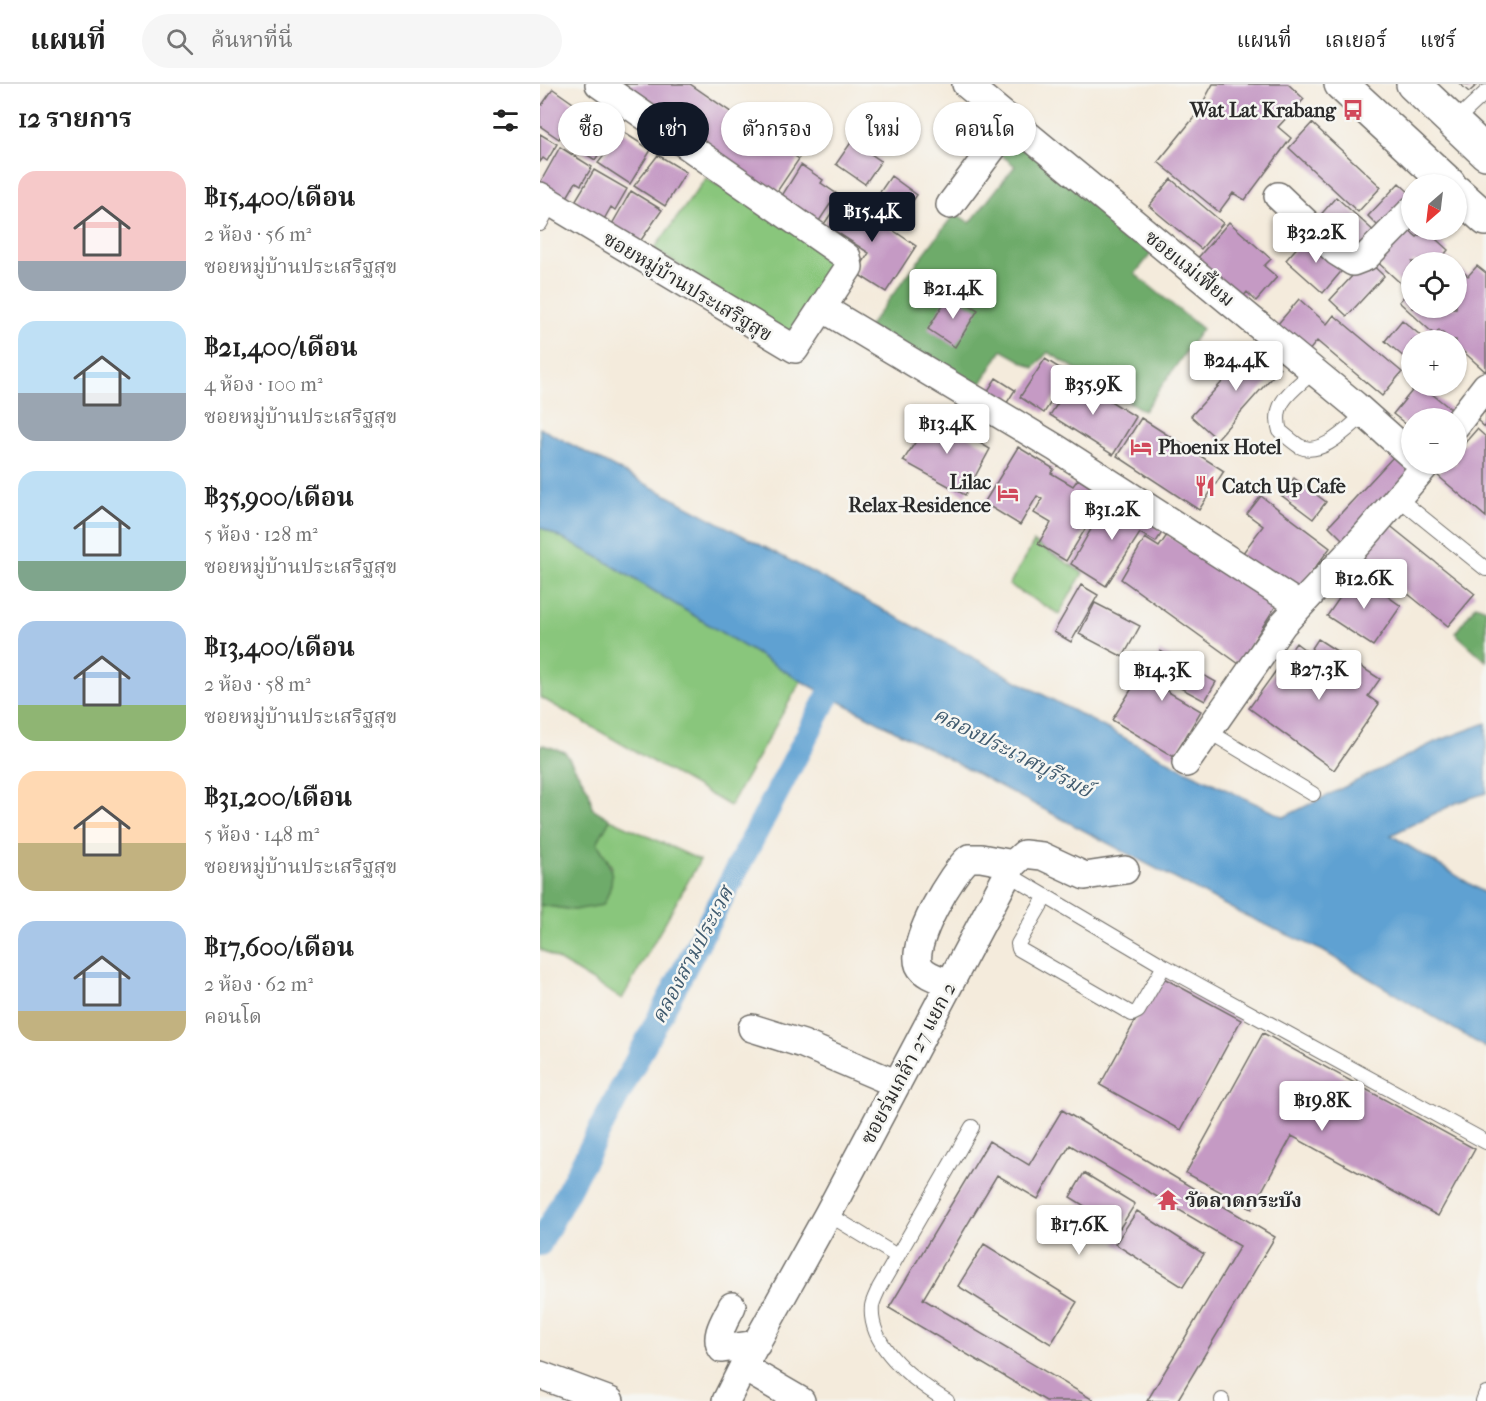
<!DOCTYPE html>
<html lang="th">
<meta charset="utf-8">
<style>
:root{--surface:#fff;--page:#f6f6f6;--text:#222;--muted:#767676;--line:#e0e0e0;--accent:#111827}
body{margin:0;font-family:"IM FELL French Canon","Noto Serif Thai",serif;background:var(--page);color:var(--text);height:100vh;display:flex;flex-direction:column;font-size:22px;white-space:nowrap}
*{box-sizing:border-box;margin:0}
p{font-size:20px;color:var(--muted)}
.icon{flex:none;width:33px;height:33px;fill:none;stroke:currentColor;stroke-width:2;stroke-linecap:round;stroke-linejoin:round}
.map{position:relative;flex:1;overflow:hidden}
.sheet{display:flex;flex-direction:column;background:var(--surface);width:540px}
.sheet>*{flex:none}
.banner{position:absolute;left:18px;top:18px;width:570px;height:54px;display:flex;gap:12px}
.needle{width:39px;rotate:208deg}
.controls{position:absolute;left:861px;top:90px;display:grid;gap:12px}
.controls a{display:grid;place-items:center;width:66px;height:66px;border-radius:50%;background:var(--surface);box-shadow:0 2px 4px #0004;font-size:30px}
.price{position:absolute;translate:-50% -51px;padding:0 14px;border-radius:6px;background:#fff;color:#222;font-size:20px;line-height:39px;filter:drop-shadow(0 2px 3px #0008)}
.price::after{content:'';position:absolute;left:50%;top:36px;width:18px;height:14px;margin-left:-9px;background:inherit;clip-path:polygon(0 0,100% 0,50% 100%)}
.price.current{background:var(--accent);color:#fff}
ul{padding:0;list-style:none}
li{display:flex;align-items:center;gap:18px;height:150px;padding:0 18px}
li span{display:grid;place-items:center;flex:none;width:168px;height:120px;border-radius:18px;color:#555}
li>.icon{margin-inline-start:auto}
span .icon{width:72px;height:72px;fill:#fffc;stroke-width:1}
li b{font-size:26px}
h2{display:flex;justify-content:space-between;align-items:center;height:72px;padding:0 18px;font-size:26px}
.tag{padding:0 21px;border-radius:27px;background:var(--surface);box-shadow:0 2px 4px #0004;font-size:21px;line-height:54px}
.tag.current{background:var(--accent);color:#fff}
header{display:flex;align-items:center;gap:36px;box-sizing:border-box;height:84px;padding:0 30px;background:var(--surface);border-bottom:2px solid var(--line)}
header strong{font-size:28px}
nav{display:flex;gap:33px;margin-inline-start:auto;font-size:21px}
.search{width:420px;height:54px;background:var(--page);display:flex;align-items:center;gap:15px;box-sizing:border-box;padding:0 21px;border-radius:33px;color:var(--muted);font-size:22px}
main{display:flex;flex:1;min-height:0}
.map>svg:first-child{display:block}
</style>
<header>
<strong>แผนที่</strong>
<div class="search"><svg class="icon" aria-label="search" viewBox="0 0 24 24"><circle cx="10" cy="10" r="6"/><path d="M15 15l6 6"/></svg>ค้นหาที่นี่</div>
<nav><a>แผนที่</a><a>เลเยอร์</a><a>แชร์</a></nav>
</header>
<main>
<section class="sheet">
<h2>12 รายการ<svg class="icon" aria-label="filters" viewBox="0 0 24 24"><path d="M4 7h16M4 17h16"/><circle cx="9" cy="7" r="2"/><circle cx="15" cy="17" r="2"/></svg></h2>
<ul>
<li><span style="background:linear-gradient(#f6c9c9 75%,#9aa5b1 0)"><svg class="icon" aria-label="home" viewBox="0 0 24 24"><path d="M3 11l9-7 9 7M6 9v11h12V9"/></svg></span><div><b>฿15,400/เดือน</b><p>2 ห้อง · 56 m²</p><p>ซอยหมู่บ้านประเสริฐสุข</p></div></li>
<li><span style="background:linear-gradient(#bfe0f5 60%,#9aa5b1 0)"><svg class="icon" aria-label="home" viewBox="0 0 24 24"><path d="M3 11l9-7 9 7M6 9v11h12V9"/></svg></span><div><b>฿21,400/เดือน</b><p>4 ห้อง · 100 m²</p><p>ซอยหมู่บ้านประเสริฐสุข</p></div></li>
<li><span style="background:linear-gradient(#bfe0f5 75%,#7fa58c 0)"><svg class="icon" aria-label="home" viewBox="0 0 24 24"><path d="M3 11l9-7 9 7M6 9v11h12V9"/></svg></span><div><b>฿35,900/เดือน</b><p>5 ห้อง · 128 m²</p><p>ซอยหมู่บ้านประเสริฐสุข</p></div></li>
<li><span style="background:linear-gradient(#a9c7e8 70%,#8fb573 0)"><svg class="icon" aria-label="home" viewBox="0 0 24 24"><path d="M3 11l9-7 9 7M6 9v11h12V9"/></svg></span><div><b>฿13,400/เดือน</b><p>2 ห้อง · 58 m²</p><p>ซอยหมู่บ้านประเสริฐสุข</p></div></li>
<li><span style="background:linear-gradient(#ffd9b3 60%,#c2b280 0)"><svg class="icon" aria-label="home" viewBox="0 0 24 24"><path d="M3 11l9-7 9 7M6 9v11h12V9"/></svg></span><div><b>฿31,200/เดือน</b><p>5 ห้อง · 148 m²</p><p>ซอยหมู่บ้านประเสริฐสุข</p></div></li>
<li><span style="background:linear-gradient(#a9c7e8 75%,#c2b280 0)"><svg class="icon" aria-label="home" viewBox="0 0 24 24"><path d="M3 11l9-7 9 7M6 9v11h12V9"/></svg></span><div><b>฿17,600/เดือน</b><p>2 ห้อง · 62 m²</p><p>คอนโด</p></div></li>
</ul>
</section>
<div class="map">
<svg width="946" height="1317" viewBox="0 0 946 1317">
<rect width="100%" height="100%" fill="#f6f6f2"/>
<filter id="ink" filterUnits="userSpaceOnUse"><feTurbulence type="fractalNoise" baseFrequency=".0167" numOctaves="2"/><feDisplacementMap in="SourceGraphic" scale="12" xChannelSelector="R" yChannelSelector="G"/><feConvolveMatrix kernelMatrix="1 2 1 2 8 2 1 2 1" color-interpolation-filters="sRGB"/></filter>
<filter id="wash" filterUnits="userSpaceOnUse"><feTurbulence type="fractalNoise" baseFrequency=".008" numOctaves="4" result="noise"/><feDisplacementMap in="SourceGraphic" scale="24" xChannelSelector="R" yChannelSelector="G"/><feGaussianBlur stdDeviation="1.35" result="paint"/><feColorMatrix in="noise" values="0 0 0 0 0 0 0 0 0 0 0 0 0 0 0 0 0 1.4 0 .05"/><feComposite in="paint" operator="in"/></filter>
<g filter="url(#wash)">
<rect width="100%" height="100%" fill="#f4ebdc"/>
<!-- green -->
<path fill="#89c67b" stroke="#5a7853" stroke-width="1.5" d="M166,94L299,175L254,255L114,165Z
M0,443L60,474L261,597L190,722L0,613Z
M494,458L543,489L519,530L469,501Z
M70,735L160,776L82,915L0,865V821L34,826L72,783L57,759Z"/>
<!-- forest -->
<path fill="#6eab6b" stroke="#4c6b4b" stroke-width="1.5" d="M473,50L614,166L595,190L662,245L604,327L508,268L494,284L462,266L435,309L328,243L415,129L430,139L475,82L460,70Z
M936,521L946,525V577L915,549Z
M3,661L25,668L49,707L52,724L70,735L57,759C72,784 78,793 63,821L34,826L0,821V662Z"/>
<!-- water -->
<path fill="#5ea1d2" stroke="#44667e" stroke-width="1.5" d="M0,344L647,687L744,733L895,658L946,639V709L918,718L851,751L946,810V964L783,867L700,829L261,597L60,474L0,443Z"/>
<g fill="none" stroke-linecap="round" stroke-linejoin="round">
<!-- canal -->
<path stroke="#5ea1d2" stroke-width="24" d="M0,1160L303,583"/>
</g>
<g id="blocks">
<!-- building -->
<path fill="#c59ac4" d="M73,0H150L259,75L234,112Z
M673,0H748L764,15L738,43L751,54L705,116L693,109L679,128L618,78L656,31Z
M920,0H938L929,8Z
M13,5L40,24L19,55L0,42V19L2,21Z
M49,24L77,42L55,76L24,56L33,41L37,43Z
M772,39L841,103L818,128L749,64Z
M83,48L111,66L90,100L58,79Z
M0,50L17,60L7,77L3,74L0,78Z
M312,57L341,77L325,100L296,80Z
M20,63L52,83L41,101L36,98L26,115L0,99Z
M118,71L146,88L125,122L94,102Z
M261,81L283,96L281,99L297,110L279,137L263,127L238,118Z
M54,86L87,105L75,126L71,123L63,137L34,119Z
M351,92L377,111L357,139L331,121Z
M631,95L683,139L661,165L609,122Z
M859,99L872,111V121L845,149L828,132Z
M91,107L122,126L99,159L71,142Z
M303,112L376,162L346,208L316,189L329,169L284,140Z
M796,113L837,150L820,170L778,134Z
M689,138L731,175L724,182L737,193L716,217L707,208L701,215L656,176Z
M863,141L877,153L886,146L908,166L904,171L913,178H872V224H916V182L928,192L937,182L946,189V288L916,261V256H911L899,246L895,251L859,218L869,207L833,174Z
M768,151L805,183L783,209L746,176Z
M827,176L844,192L807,232L790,216Z
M410,209L438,226L415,263L388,245Z
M759,215L787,240L794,231L862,288L842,312L777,257L768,268L737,241Z
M862,236L886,256H872V280L845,257Z
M715,262L740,284L677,355L651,332Z
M505,275L529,290L504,329L480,313Z
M456,294L475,306L463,325L444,313Z
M534,294L596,333L573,371L510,331Z
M876,302H882L912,326L905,334H872V345L853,330Z
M946,326V344L937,336Z
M393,331L450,365L425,411L363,377Z
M601,334L684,387L659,426L577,372Z
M937,345L946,353V433L897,391L907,380H916V369Z
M478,363L514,385L511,389L533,402L538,395L565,412L526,477L498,460L511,439L494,429L502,415L497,412L480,441L444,419Z
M854,372L871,387L805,458L789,442Z
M754,394L786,418L773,435L741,411Z
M721,412L790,464L756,509L699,474L723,442L707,430Z
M569,414L623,447L616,458L600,449L566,502L531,480Z
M848,440L935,510L908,542L822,473Z
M627,451L737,520L699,580L581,495L605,454L619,463Z
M816,490L861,522L833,562L787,532Z
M541,501L558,511L531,558L514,548Z
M555,519L600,542L583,573L539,550Z
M778,555L840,595L828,612L839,620L794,686L709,624L756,559L769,569Z
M620,567L676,598L665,617L622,594L618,602L661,627L634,673L572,636L596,598L585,592L596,571L613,580Z
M620,892L701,936L641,1046L560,1001Z
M723,949L935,1065L898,1132L752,1052L712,1125L646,1089Z
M522,1026L735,1153L637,1317H607L700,1162L530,1061L498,1115L457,1091L383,1215L555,1317H506L349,1224L449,1057L489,1081Z
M544,1089L595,1120L580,1144L530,1113Z
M597,1127L664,1170L643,1203L575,1160Z
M444,1160L537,1218L511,1260L418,1202Z"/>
</g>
</g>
<g filter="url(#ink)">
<use href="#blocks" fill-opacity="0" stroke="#716e69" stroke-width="1.5"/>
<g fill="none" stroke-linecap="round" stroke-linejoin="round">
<defs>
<path id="service" d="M914,38L946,8
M0,140L11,119
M774,287C754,306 731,317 740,347C746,352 753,358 759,362C781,374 809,343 825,330
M858,414L946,485
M668,647L773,710
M468,790L624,882L946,1058
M506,812L478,860L479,865L592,930L598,927L624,882
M288,1130L357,1172
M407,1317C376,1298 328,1263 332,1222C333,1216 337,1209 339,1204L432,1043
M682,1317V1316
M943,1317L946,1309"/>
<path id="minor" d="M426,0L815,321L872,372
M0,112L255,265L309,183L307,173L59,0
M738,112L797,168L813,178L826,173L872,126
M410,121L472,38
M284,225L516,364L759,521
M916,341L946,302
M646,679L743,540L824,453L887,380
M410,899C400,895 384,892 379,881C370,859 412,788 429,774H441L473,780
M212,944L263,960L357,1000
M192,1222C186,1235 173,1252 182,1265L217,1260
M203,1283L288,1130L473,780L484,770L502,772L545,792L585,786
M0,1291L70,1317
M186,1317L203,1283L261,1317"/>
<path id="primary" d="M801,0L909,100
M873,0L946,69
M916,108L946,135"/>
</defs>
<!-- service casing -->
<use href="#service" stroke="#716e69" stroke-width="16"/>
<!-- minor casing -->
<use href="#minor" stroke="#716e69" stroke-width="30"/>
<!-- primary casing -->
<use href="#primary" stroke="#716e69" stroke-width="36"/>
<!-- service -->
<use href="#service" stroke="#fff" stroke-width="14"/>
<!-- minor -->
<use href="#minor" stroke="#fff" stroke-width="27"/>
<!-- primary -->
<use href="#primary" stroke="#fff" stroke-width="33"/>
</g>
</g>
<!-- icons -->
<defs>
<symbol id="bus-bare" viewBox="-9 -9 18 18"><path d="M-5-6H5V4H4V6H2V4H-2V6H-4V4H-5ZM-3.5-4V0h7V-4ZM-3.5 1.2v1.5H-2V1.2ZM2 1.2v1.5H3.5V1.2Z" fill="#d1495b" stroke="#f6f6f2" stroke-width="2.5" paint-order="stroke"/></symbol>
<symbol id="hotel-bare" viewBox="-9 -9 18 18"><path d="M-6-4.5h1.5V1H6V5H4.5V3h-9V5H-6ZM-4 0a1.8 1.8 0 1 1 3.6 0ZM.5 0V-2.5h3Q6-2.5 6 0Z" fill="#d1495b" stroke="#f6f6f2" stroke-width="2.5" paint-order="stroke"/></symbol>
<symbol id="restaurant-bare" viewBox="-9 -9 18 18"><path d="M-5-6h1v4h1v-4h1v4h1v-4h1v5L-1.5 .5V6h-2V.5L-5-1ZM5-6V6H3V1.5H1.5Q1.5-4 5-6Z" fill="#d1495b" stroke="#f6f6f2" stroke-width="2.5" paint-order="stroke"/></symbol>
<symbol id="temple-bare" viewBox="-9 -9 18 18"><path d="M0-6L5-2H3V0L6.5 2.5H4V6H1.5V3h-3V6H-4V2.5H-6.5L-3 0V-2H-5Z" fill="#d1495b" stroke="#f6f6f2" stroke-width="2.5" paint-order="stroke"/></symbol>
</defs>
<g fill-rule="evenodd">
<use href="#bus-bare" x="798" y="11" width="30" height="30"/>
<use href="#hotel-bare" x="586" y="348" width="30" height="30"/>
<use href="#restaurant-bare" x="650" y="387" width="30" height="30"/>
<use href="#hotel-bare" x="453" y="394" width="30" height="30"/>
<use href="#temple-bare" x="613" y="1101" width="30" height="30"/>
</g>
<g text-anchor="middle" stroke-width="5" stroke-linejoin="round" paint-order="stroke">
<!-- poi labels -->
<g font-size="20" font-weight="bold" fill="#2b2b2b" stroke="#f6f6f2" text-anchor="start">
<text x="796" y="33" text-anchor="end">Wat Lat Krabang</text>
<text x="618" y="370">Phoenix Hotel</text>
<text x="451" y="405" text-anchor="end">Lilac<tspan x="451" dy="23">Relax-Residence</tspan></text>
<text x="682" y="409">Catch Up Cafe</text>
<text x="645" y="1123">วัดลาดกระบัง</text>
</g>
<!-- street labels -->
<g font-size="20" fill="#2b2b2b" stroke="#f6f6f2">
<text transform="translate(650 184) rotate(39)" y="7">ซอยแม่เฟี้ยม</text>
<text transform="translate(148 202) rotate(31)" y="7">ซอยหมู่บ้านประเสริฐสุข</text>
<text transform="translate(368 979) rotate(-62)" y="7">ซอยร่มเกล้า 27 แยก 2</text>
</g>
<!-- water labels -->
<g font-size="21" font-style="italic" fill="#3f5a6e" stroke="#f6f6f2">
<text transform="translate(473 668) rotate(27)" y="7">คลองประเวศบุรีรมย์</text>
<text transform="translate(152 871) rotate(-62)" y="7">คลองสามประเวศ</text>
</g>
</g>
</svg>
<div class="controls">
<a><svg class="needle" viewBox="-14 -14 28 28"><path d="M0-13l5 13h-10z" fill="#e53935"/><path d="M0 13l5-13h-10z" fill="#767676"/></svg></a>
<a><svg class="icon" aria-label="locate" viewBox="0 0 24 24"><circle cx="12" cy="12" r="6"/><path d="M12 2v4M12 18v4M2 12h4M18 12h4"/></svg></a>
<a>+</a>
<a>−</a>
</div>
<b class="price current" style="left:332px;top:159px">฿15.4K</b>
<b class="price" style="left:776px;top:180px">฿32.2K</b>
<b class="price" style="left:413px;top:236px">฿21.4K</b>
<b class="price" style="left:696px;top:308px">฿24.4K</b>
<b class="price" style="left:553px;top:332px">฿35.9K</b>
<b class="price" style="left:407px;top:371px">฿13.4K</b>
<b class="price" style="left:572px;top:457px">฿31.2K</b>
<b class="price" style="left:824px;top:526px">฿12.6K</b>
<b class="price" style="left:779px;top:617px">฿27.3K</b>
<b class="price" style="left:622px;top:618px">฿14.3K</b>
<b class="price" style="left:782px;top:1048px">฿19.8K</b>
<b class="price" style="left:539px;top:1172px">฿17.6K</b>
<div class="banner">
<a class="tag">ซื้อ</a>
<a class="tag current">เช่า</a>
<a class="tag">ตัวกรอง</a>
<a class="tag">ใหม่</a>
<a class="tag">คอนโด</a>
</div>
</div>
</main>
